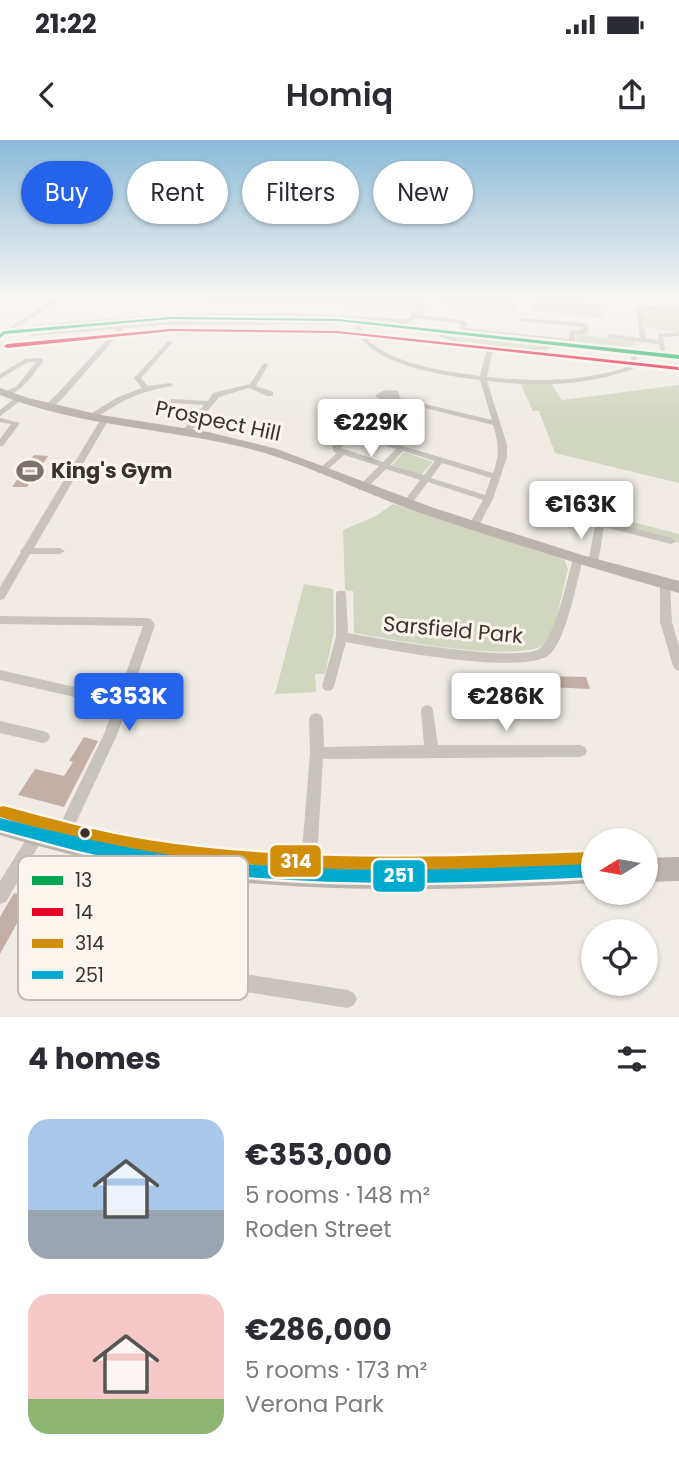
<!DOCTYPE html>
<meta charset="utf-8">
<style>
:root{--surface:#fff;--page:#f2f2f3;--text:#2b2b33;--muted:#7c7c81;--accent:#2563eb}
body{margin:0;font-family:Poppins,sans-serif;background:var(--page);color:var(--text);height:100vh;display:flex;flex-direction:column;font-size:26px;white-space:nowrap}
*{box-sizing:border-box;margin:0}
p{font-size:23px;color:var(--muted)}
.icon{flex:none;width:38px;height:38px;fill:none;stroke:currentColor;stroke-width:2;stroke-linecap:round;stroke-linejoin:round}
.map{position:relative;height:877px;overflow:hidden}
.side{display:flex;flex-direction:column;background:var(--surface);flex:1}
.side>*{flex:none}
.hud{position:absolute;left:21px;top:21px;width:637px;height:63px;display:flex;gap:14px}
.needle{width:46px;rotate:259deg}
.buttons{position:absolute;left:581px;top:688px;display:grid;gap:14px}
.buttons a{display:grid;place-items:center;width:77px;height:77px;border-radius:50%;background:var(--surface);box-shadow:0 2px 5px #0004;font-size:35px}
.price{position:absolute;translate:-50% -60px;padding:0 16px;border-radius:7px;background:#fff;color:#222;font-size:23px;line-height:46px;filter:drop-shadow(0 2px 4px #0008)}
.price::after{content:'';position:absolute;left:50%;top:42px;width:21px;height:16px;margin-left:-10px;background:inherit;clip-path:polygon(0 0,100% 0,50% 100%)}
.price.active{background:var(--accent);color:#fff}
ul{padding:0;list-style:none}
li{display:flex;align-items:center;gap:21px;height:175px;padding:0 28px}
li span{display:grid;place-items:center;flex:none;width:196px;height:140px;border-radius:21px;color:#555}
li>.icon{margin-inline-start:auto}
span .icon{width:84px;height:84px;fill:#fffc;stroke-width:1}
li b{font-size:30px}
h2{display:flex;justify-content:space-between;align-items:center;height:84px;padding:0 28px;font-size:30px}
.chip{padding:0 24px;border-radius:32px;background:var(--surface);box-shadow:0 2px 5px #0004;font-size:24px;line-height:63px}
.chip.active{background:var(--accent);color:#fff}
.status{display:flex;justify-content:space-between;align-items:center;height:49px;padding:0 35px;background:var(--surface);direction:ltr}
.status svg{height:19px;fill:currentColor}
header{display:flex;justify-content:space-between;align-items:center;height:91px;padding:0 28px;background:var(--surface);font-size:32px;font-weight:600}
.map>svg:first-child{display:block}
</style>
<div class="status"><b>21:22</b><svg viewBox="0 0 49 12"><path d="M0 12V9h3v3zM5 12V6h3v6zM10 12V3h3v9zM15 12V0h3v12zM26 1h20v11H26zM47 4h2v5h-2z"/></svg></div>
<header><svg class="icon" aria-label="back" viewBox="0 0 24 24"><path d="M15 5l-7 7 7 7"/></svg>Homiq<svg class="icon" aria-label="share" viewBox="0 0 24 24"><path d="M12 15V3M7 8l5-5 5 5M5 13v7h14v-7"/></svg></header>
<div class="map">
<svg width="679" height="877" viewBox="0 0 679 877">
<rect width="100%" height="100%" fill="#f0ebe5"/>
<!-- green -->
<path fill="#d1d6bf" d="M185,157H431L422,175L412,174L413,171L337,164H208L209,160H183Z
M435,157H516L514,171L433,163Z
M533,157L600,160L602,178L530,171Z
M640,168L679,171V192L645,187Z
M449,192L545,205L491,209L447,195Z
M576,194L634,201L635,203L629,208L577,203Z
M520,243L551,244L562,260L679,245V343L555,313L539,271H533Z
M404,312L433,322L421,335L392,325Z
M393,364L565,420L568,429C564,443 555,491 548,501C529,527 385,498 354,493L353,451L345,450L343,390L376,376Z
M593,372L679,394V403L595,379Z
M304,444L333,449L334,492L325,534H315L316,552L275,554Z"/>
<!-- building -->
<path fill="#c3afa7" d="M34,315L48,316L27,347H12Z
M545,536L586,537L590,549L549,547Z
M84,597L98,601L64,667L18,655L35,629L64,636L73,622L69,621Z
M14,753L31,758L0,814V777Z"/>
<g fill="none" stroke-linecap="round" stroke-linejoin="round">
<!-- minor -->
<path fill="#c9c3be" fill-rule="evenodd" d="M57,157H64L62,159L82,157L55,163L6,194L1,193Z
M636,166L679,168V172L641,169L646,198L658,200V194L679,192V196L663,197L666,215L661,214L659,204L609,198L606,196L609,194L640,198Z
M216,173H291L402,179H408L412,174L461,180L467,183L465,188L569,199L570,191L582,190V187L519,181L518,180L521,178L585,183L588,185V192L585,194H575V205L572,207L570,206L569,203L464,191L461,194L458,192L461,184L458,183L414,178L412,182L404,183L400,187L397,185L398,182C302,175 206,174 109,182L108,186L163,181L345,180L348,182L345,184L163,185L124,188L62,259L51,268L44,266L56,255L117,189L30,196L29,195L32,193L105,187L103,183L36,188L33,186L34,185L143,176Z
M353,180H357C361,187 364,197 371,203C401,226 444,231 480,236L486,212L440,197L439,189H443L445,195L489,209L545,206L552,202L557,203L547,210L492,213L487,237C534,242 583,242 628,227L634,210L639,211L633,229C586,246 536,247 487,241L507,305V317L493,359L479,385L474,388L469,385L483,360L428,342L410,366H404L402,364L420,340L386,329L365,350H359V346L379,326L344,315L324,333H318L317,331L337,313L334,312L332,307L345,293L333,290V286H336L493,333C500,313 499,305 493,285L393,260L384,262L375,256C382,249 388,250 398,251L400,258L492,280L480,240C442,235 361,225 353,180ZM352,295L396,309L383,322L341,308ZM403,311L435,321L424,335L390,325ZM442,323L491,338L485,355L431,338Z
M168,201L173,202L141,238L148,246L170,243L173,245L172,246C139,252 124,259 96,278H90V274L118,257L142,248L134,238Z
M41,218L44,220C33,234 22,254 3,256V252L16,247L36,222H28L0,239V234L25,219Z
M265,223L268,225L256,246L273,252V256H267L249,248L219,257L189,294H183V290L204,265L174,263H171V259L208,261L213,253L250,244L263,224Z
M16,257L23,259L0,276V270Z
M102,277L109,279L34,408H60L65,411L60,414H30L4,459L0,460V447L21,412L20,411L23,408Z
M0,278L20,283L3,306H0V299L11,284L0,282Z
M562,370L671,398L676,401L671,404L604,387L598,423L593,427L588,423L595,385L559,375L557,373Z
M578,416L583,419C577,441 566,501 549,515C522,536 383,509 346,502L334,546L332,550L328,551L324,550L322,546L336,497V454L337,451H345L346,454L348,493C379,499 517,523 539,509C554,500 568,437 573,419Z
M665,439L670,443L672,482L679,506V531L675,529L673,526L660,482V443Z
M0,476L147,478L151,479L155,485L117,595L65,706L60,709L55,706L52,701L104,594L143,486L0,484Z
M0,530L79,548L83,549L85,553L83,557L79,558L0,540Z
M427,565L432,567L433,571L438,605H580L585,607L587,611L585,615L580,617L323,619L316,735L314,741L308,743L302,741L300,735L310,613L309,579L311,575L316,573L321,575L323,579L324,607L424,605L421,571L422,567Z
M0,581L43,591L48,593L50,597L48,601L43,603L0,593Z
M37,687L42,690L45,695L42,700L6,762L0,764V741L32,690Z
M244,723L250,725L252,731L231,832L348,850L354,853L357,859L354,865L348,868L221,848L215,845L212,839L236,731L238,725Z"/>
<!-- tertiary -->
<path fill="#c9c3be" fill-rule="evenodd" d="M171,176L338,178L679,214V220L338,182L171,180L4,195L0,193L4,191Z"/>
<!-- secondary -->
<path fill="#bab3ae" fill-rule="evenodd" d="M0,248L28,258L101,275L208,292L277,309L434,368L582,415L679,441V453C594,429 510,403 426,375C373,357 322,331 268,314C181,288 85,289 0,255Z
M0,673C48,686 96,699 145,707C293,731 444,724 593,719V743C445,751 292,755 145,730C96,722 48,709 0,695Z
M679,717V741L646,742V718Z"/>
<defs>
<path id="bus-1" d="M171,177L338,179L679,215V219L338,181L171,179L5,194L0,198V194L4,191Z"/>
<path id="bus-2" d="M171,189L337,191L678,227L679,230L337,193L171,191L7,208L4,206L7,204Z"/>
<path id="bus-3" d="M3,666C51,679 99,692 148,700C295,723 444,717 593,712V725C546,728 498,729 450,730C323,732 195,727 72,696C48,690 23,685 0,677V667Z"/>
<path id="bus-4" d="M0,678C66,695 131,710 198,719C329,736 462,729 593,724V737C444,745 293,748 146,725C96,717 48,703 0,690Z"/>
</defs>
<!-- bus-1 casing -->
<use href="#bus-1" stroke="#fbf5ee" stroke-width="5"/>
<!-- bus-2 casing -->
<use href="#bus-2" stroke="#fbf5ee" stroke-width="5"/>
<!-- bus-3 casing -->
<use href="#bus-3" stroke="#fbf5ee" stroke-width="5"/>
<!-- bus-4 casing -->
<use href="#bus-4" stroke="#fbf5ee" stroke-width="5"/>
<!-- bus-1 -->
<use href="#bus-1" fill="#00a651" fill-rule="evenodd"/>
<!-- bus-2 -->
<use href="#bus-2" fill="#e4002b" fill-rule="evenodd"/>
<!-- bus-3 -->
<use href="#bus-3" fill="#d18e09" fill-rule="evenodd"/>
<!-- bus-4 -->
<use href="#bus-4" fill="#00a9ce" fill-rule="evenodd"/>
</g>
<!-- sky -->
<linearGradient id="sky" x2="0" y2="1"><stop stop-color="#8bbad8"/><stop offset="0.56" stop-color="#f8f6f3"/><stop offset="1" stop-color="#f8f6f3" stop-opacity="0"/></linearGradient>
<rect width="679" height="280" fill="url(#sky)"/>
<!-- icons -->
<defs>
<symbol id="stadium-bare" viewBox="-9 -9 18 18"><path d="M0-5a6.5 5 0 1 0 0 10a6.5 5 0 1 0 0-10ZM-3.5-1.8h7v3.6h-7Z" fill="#7a716c" stroke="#fbf5ee" stroke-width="2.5" paint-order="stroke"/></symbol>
</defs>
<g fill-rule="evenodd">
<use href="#stadium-bare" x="11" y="312" width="38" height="38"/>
</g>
<!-- markers -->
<circle fill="#3b302b" stroke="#fbf5ee" stroke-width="2.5" cx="85" cy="693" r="6"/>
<g text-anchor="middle" stroke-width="6" stroke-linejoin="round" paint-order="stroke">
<!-- street labels -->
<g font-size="21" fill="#3b302b" stroke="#fbf5ee">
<text transform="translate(218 281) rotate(12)" y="7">Prospect Hill</text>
<text transform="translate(453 490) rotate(5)" y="7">Sarsfield Park</text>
</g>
<!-- poi labels -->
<g font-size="21" font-weight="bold" fill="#3b302b" stroke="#fbf5ee" text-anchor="start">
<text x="51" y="338">King's Gym</text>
</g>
</g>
<!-- legend -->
<rect x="18" y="716" width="230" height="144" rx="10" fill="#fbf5ee" stroke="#c1bab4" stroke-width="2"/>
<rect x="32" y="736" width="31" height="9" fill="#00a651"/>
<rect x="32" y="768" width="31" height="8" fill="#e4002b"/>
<rect x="32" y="799" width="31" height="9" fill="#d18e09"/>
<rect x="32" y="831" width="31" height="8" fill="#00a9ce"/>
<g font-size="19" fill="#3b302b">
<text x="75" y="747">13</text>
<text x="75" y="779">14</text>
<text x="75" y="810">314</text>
<text x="75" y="842">251</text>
</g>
<g stroke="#fbf5ee" stroke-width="2.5">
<rect x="269" y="704" width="53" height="34" rx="7" fill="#d18e09"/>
<rect x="372" y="719" width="54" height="34" rx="7" fill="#00a9ce"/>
</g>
<g font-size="19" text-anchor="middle" font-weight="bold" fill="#fff">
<text x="296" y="728">314</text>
<text x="399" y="742">251</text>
</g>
</svg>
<div class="buttons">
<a><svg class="needle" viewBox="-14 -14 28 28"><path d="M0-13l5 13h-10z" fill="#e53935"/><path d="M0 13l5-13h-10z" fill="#7c7c81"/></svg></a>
<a><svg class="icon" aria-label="locate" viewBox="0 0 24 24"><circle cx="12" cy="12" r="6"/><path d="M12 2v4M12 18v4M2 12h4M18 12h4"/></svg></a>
</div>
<b class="price" style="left:371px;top:319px">€229K</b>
<b class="price" style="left:581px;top:401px">€163K</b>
<b class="price active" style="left:129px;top:593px">€353K</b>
<b class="price" style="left:506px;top:593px">€286K</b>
<div class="hud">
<a class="chip active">Buy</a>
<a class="chip">Rent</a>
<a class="chip">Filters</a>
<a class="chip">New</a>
</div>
</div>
<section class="side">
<h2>4 homes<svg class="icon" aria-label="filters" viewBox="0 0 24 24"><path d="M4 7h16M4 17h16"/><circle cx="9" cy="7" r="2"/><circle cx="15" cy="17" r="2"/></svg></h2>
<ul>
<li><span style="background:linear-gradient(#a9c7e8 65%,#9aa5b1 0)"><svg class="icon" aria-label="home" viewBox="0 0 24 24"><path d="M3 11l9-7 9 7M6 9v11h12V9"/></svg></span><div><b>€353,000</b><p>5 rooms · 148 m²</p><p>Roden Street</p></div></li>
<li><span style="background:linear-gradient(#f6c9c9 75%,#8fb573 0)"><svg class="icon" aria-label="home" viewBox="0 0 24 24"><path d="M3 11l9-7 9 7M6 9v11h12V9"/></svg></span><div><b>€286,000</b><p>5 rooms · 173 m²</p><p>Verona Park</p></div></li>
</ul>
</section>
